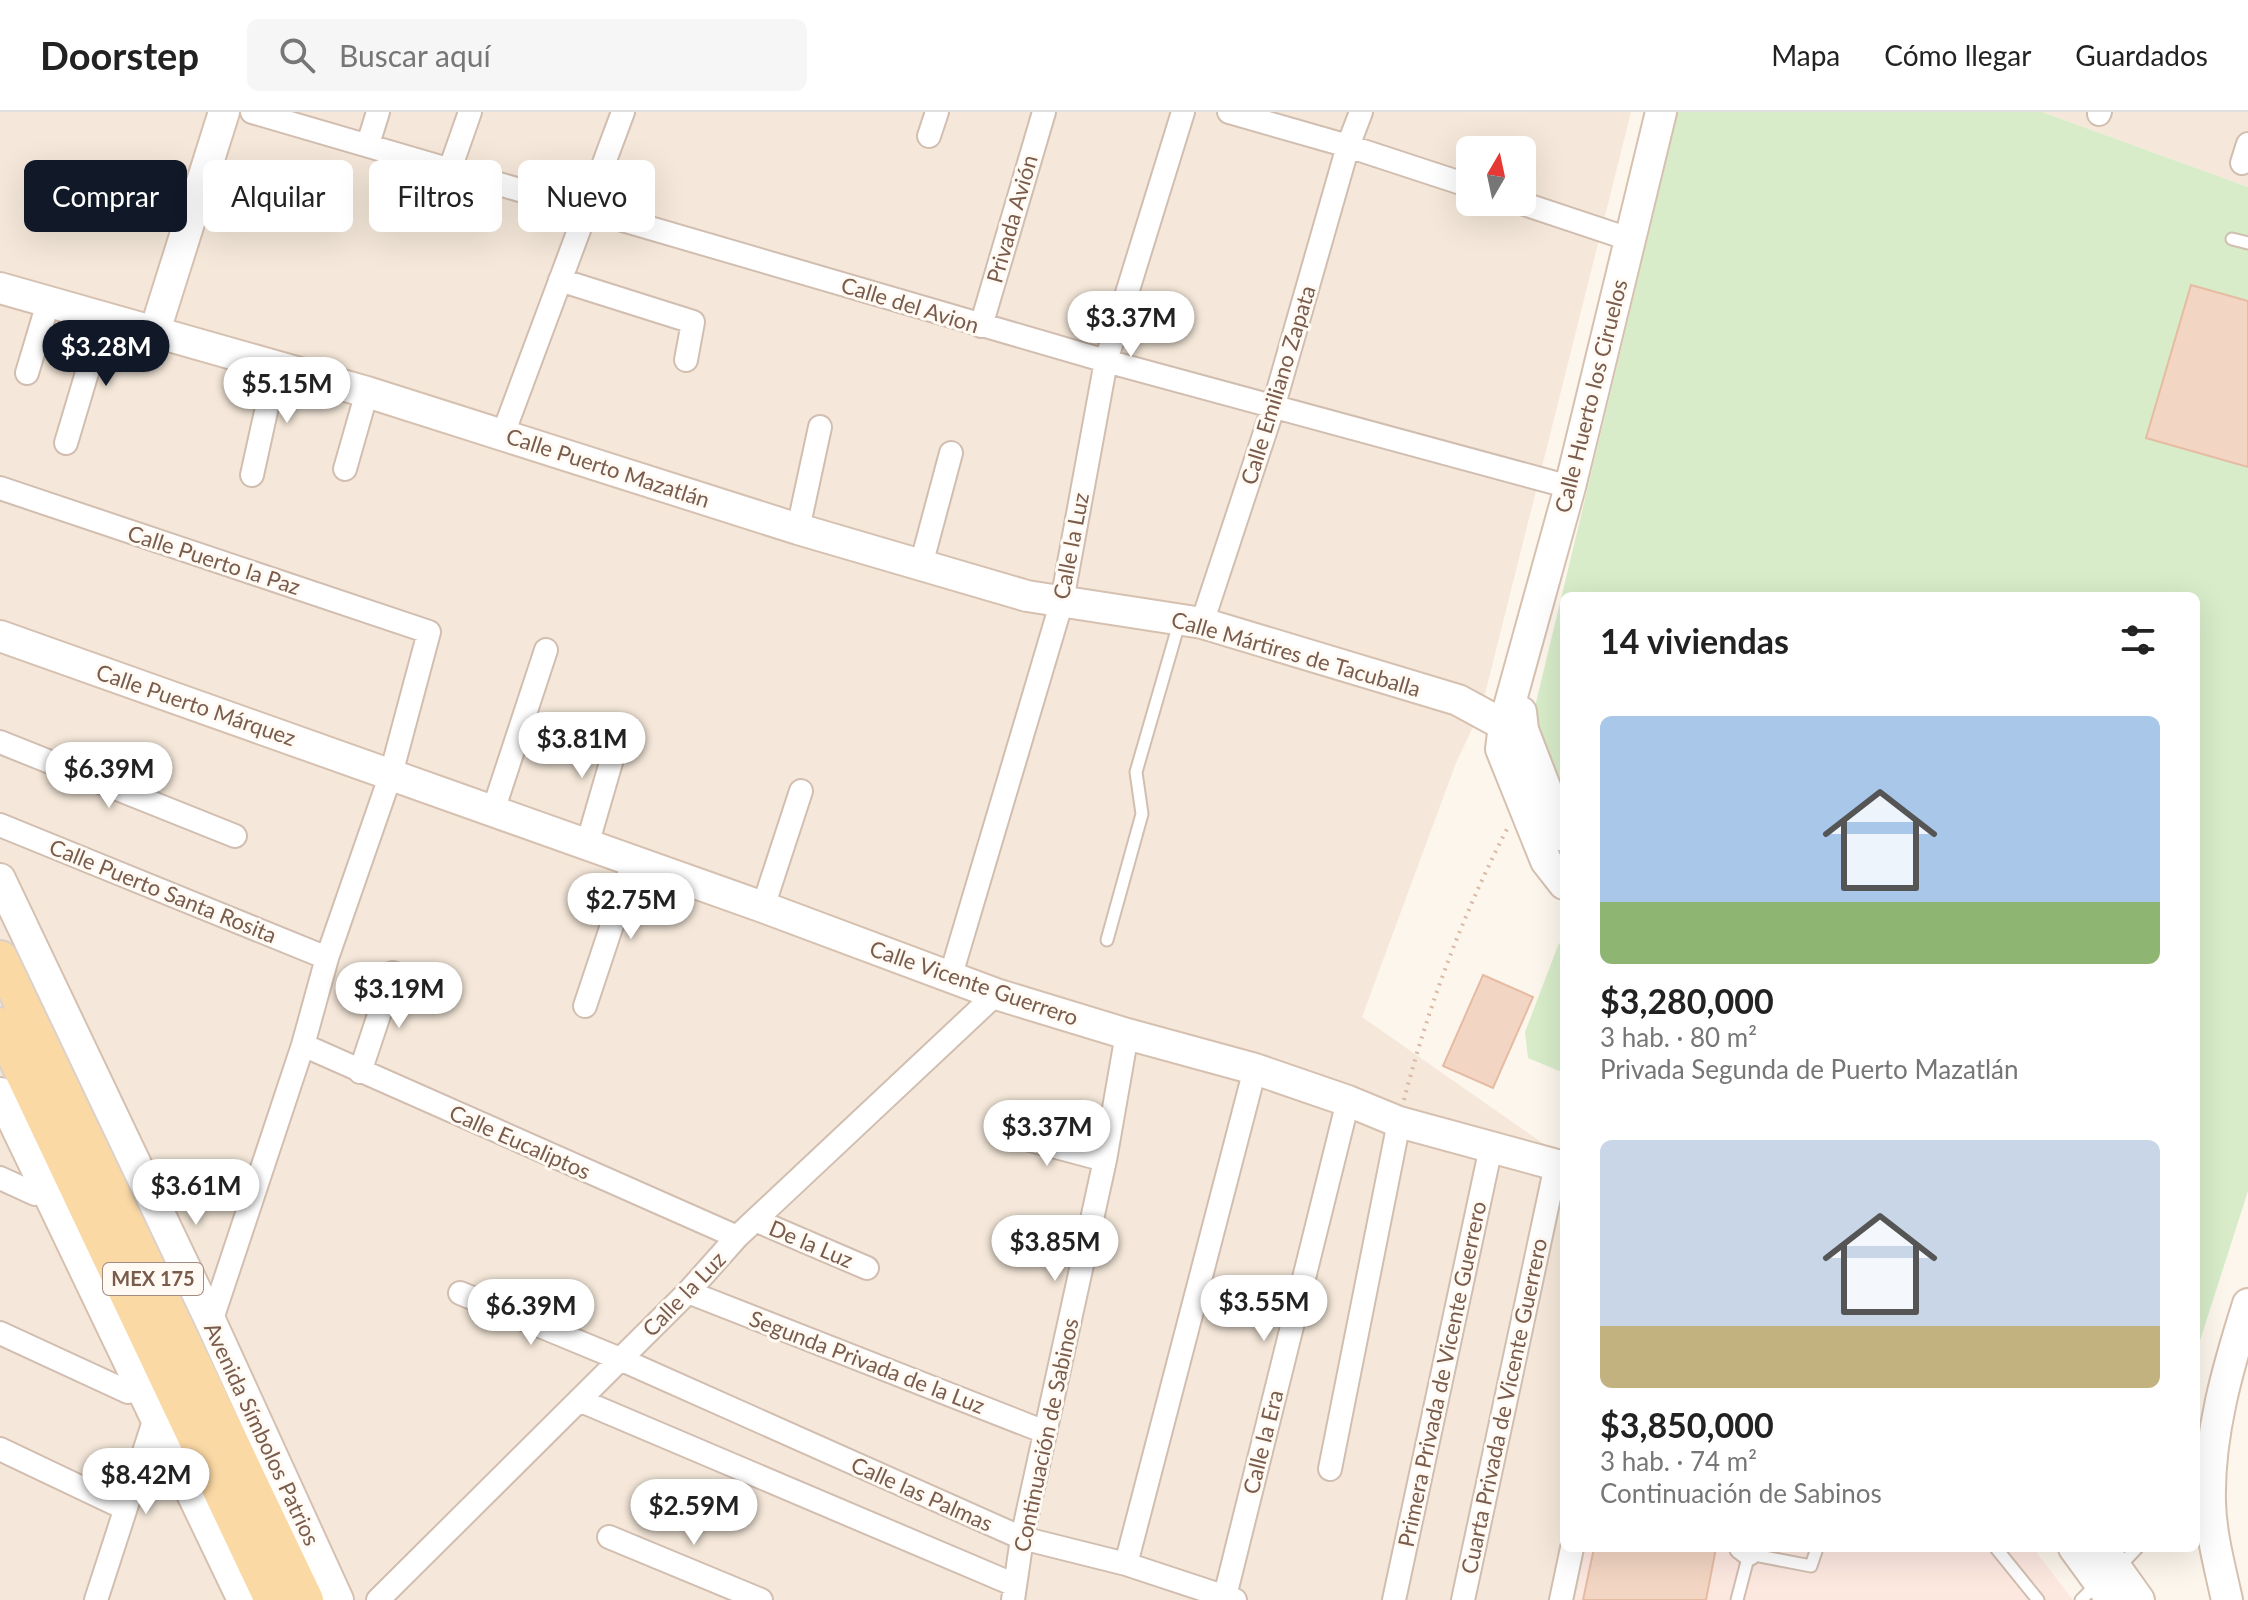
<!DOCTYPE html>
<html lang="es">
<meta charset="utf-8">
<style>
:root{--surface:#fff;--page:#f6f6f6;--text:#222;--muted:#767676;--line:#e0e0e0;--accent:#111827}
body{margin:0;font-family:Lato,sans-serif;background:var(--page);color:var(--text);height:100vh;display:flex;flex-direction:column;font-size:30px;white-space:nowrap}
*{box-sizing:border-box;margin:0}
p{font-size:26px;color:var(--muted)}
.icon{flex:none;width:44px;height:44px;fill:none;stroke:currentColor;stroke-width:2;stroke-linecap:round;stroke-linejoin:round}
.map{position:relative;flex:1;overflow:hidden}
.details{position:absolute;left:1560px;top:480px;width:640px;height:960px;display:flex;flex-direction:column;background:var(--surface);border-radius:12px;box-shadow:0 8px 32px #0002}
.details>*{flex:none}
.banner{position:absolute;left:24px;top:48px;width:760px;height:72px;display:flex;gap:16px}
.needle{width:52px;rotate:9deg}
.buttons{position:absolute;left:1456px;top:24px;display:grid;gap:16px}
.buttons a{display:grid;place-items:center;width:80px;height:80px;border-radius:12px;background:var(--surface);box-shadow:0 8px 32px #0002;font-size:40px}
.price{position:absolute;translate:-50% -68px;padding:0 18px;border-radius:28px;background:#fff;color:#222;font-size:26px;line-height:52px;filter:drop-shadow(0 2px 4px #0008)}
.price::after{content:'';position:absolute;left:50%;top:48px;width:24px;height:18px;margin-left:-12px;background:inherit;clip-path:polygon(0 0,100% 0,50% 100%)}
.price.on{background:var(--accent);color:#fff}
ul{padding:0;list-style:none}
li{display:grid;align-content:center;gap:16px;height:424px;padding:0 40px}
li span{display:grid;place-items:center;height:248px;border-radius:12px;color:#555}
li>.icon{margin-inline-start:auto}
span .icon{width:144px;height:144px;fill:#fffc;stroke-width:1}
li b{font-size:34px}
h2{display:flex;justify-content:space-between;align-items:center;height:96px;padding:0 40px;font-size:34px}
.tag{padding:0 28px;border-radius:12px;background:var(--surface);box-shadow:0 8px 32px #0002;font-size:28px;line-height:72px}
.tag.on{background:var(--accent);color:#fff}
header{display:flex;align-items:center;gap:48px;box-sizing:border-box;height:112px;padding:0 40px;background:var(--surface);border-bottom:2px solid var(--line)}
header strong{font-size:38px}
nav{display:flex;gap:44px;margin-inline-start:auto;font-size:28px}
.search{width:560px;height:72px;background:var(--page);display:flex;align-items:center;gap:20px;box-sizing:border-box;padding:0 28px;border-radius:12px;color:var(--muted);font-size:30px}
.map>svg:first-child{display:block}
</style>
<header>
<strong>Doorstep</strong>
<div class="search"><svg class="icon" aria-label="search" viewBox="0 0 24 24"><circle cx="10" cy="10" r="6"/><path d="M15 15l6 6"/></svg>Buscar aquí</div>
<nav><a>Mapa</a><a>Cómo llegar</a><a>Guardados</a></nav>
</header>
<div class="map">
<svg width="2248" height="1488" viewBox="0 0 2248 1488">
<rect width="100%" height="100%" fill="#fdf6ec"/>
<!-- residential -->
<path fill="#f5e8da" fill-rule="evenodd" d="M0,0H1631L1481,598L1456,651L1362,905L1564,1046V1436H1586L1576,1488H0ZM1470,38H1522V90H1470Z
M2042,0H2248V75Z"/>
<!-- commercial -->
<path fill="#fde8e0" d="M1586,1436H2033L2073,1488H1576Z"/>
<!-- green -->
<path fill="#d8ecc9" d="M1678,0H2042L2248,75V1079L2196,1241V484H1564V673L1527,628Z
M1559,831L1564,838V961L1528,946L1525,920Z"/>
<!-- building -->
<path fill="#f3d5c3" stroke="#e6bba3" stroke-width="2" d="M2191,173L2248,189V355L2146,326Z
M1483,863L1533,885L1493,976L1443,954Z
M1594,1436H1716L1706,1488H1583Z"/>
<g fill="none" stroke-linecap="round" stroke-linejoin="round">
<defs>
<path id="lane" d="M2232,127L2248,131
M1107,828L1142,702L1136,660L1180,508
M1996,1436L2038,1488
M2118,1456L2137,1436
M1737,1488L1749,1442L1811,1454L1817,1436
M2081,1488L2098,1471"/>
<path id="street" d="M252,0L1106,249L1570,375
M1229,0L1348,34L1470,74
M2099,2L2100,0
M929,24L937,0
M368,32L378,0
M2242,51L2248,32
M450,57L470,0
M1518,90L1629,127
M560,168L693,210L686,248
M981,214L1044,0
M27,261L48,191
M503,322L623,0
M66,331L103,207
M345,357L367,280
M252,363L276,254
M0,376L429,520L391,662L327,846L303,933L211,1210
M798,417L820,315
M921,453L951,341
M1202,511L1273,296L1348,34L1361,0
M0,630L235,724
M493,699L546,538
M0,713L327,846
M587,733L621,616
M763,795L801,679
M950,866L1062,489L1106,249L1183,0
M585,894L633,750
M303,933L737,1125
M360,960L393,861
M1000,1020L1105,1048
M0,1066L35,1082L44,1077
M755,1108L867,1156
M688,1180L1045,1320
M460,1181L620,1247L1022,1426L1126,1452L1235,1488
M0,1221L128,1280L139,1275
M579,1288L1015,1473
M0,1337L124,1396
M1330,1357L1399,1010
M609,1425L761,1488
M1741,1436L1749,1442
M1126,1452L1255,957
M96,1488L155,1306
M378,1488L688,1180L737,1125L996,882
M1013,1488L1022,1426L1105,1048L1127,922
M1224,1488L1348,989
M1394,1488L1491,1035
M1463,1488L1556,1053
M1561,1488L1572,1436"/>
<path id="secondary" d="M0,176L367,280L798,417L1027,484L1202,511L1458,588L1504,613L1523,618
M154,222L224,0
M0,524L763,795L996,882L1127,922L1255,957L1348,989L1399,1010L1564,1055
M1521,600L1523,618L1564,724
M0,767L211,1210L338,1488
M1564,772L1546,749L1501,637L1504,613L1570,375L1661,0
M0,981L243,1488
M2074,1436L2112,1488
M2102,1436L2139,1488
M2227,1488C2220,1456 2211,1423 2210,1391C2208,1324 2228,1255 2248,1192"/>
<path id="primary" d="M0,846L306,1488
M0,913L272,1488"/>
</defs>
<!-- lane casing -->
<use href="#lane" stroke="#d1beb0" stroke-width="15"/>
<!-- street casing -->
<use href="#street" stroke="#d1beb0" stroke-width="26"/>
<!-- secondary casing -->
<use href="#secondary" stroke="#d6c0b0" stroke-width="34"/>
<!-- primary casing -->
<use href="#primary" stroke="#dad1cd" stroke-width="38"/>
<!-- path -->
<path stroke="#d9b8a5" stroke-width="4" stroke-dasharray="2 6" stroke-linecap="butt" d="M1404,988C1428,895 1463,802 1507,717"/>
<!-- lane -->
<use href="#lane" stroke="#fff" stroke-width="11"/>
<!-- street -->
<use href="#street" stroke="#fff" stroke-width="22"/>
<!-- secondary -->
<use href="#secondary" stroke="#fff" stroke-width="30"/>
<!-- primary -->
<use href="#primary" stroke="#fbd9a5" stroke-width="34"/>
</g>
<g text-anchor="middle" stroke-width="6" stroke-linejoin="round" paint-order="stroke">
<!-- shield labels -->
<rect fill="#fffaf3" stroke="#a28b7f" stroke-width="2" x="103" y="1151" width="100" height="32" rx="6"/>
<g font-size="20" font-weight="bold" fill="#7a5c4d">
<text x="153" y="1174">MEX 175</text>
</g>
<!-- street labels -->
<g font-size="22" fill="#7a5c4d" stroke="#fffaf3">
<text transform="translate(1012 107) rotate(-74)" y="8">Privada Avión</text>
<text transform="translate(910 193) rotate(17)" y="8">Calle del Avion</text>
<text transform="translate(1278 273) rotate(-73)" y="8">Calle Emiliano Zapata</text>
<text transform="translate(1591 284) rotate(-76)" y="8">Calle Huerto los Ciruelos</text>
<text transform="translate(608 356) rotate(18)" y="8">Calle Puerto Mazatlán</text>
<text transform="translate(1071 434) rotate(-79)" y="8">Calle la Luz</text>
<text transform="translate(214 448) rotate(18)" y="8">Calle Puerto la Paz</text>
<text transform="translate(1296 542) rotate(16)" y="8">Calle Mártires de Tacuballa</text>
<text transform="translate(196 593) rotate(19)" y="8">Calle Puerto Márquez</text>
<text transform="translate(163 779) rotate(22)" y="8">Calle Puerto Santa Rosita</text>
<text transform="translate(974 871) rotate(19)" y="8">Calle Vicente Guerrero</text>
<text transform="translate(520 1030) rotate(24)" y="8">Calle Eucaliptos</text>
<text transform="translate(811 1132) rotate(23)" y="8">De la Luz</text>
<text transform="translate(684 1182) rotate(-46)" y="8">Calle la Luz</text>
<text transform="translate(867 1250) rotate(21)" y="8">Segunda Privada de la Luz</text>
<text transform="translate(1442 1262) rotate(-78)" y="8">Primera Privada de Vicente Guerrero</text>
<text transform="translate(1504 1294) rotate(-78)" y="8">Cuarta Privada de Vicente Guerrero</text>
<text transform="translate(262 1322) rotate(65)" y="8">Avenida Símbolos Patrios</text>
<text transform="translate(1046 1323) rotate(-78)" y="8">Continuación de Sabinos</text>
<text transform="translate(1263 1330) rotate(-76)" y="8">Calle la Era</text>
<text transform="translate(922 1382) rotate(24)" y="8">Calle las Palmas</text>
</g>
</g>
</svg>
<div class="buttons">
<a><svg class="needle" viewBox="-14 -14 28 28"><path d="M0-13l5 13h-10z" fill="#e53935"/><path d="M0 13l5-13h-10z" fill="#767676"/></svg></a>
</div>
<b class="price" style="left:1131px;top:247px">$3.37M</b>
<b class="price on" style="left:106px;top:276px">$3.28M</b>
<b class="price" style="left:287px;top:313px">$5.15M</b>
<b class="price" style="left:582px;top:668px">$3.81M</b>
<b class="price" style="left:109px;top:698px">$6.39M</b>
<b class="price" style="left:631px;top:829px">$2.75M</b>
<b class="price" style="left:399px;top:918px">$3.19M</b>
<b class="price" style="left:1047px;top:1056px">$3.37M</b>
<b class="price" style="left:196px;top:1115px">$3.61M</b>
<b class="price" style="left:1055px;top:1171px">$3.85M</b>
<b class="price" style="left:1264px;top:1231px">$3.55M</b>
<b class="price" style="left:531px;top:1235px">$6.39M</b>
<b class="price" style="left:146px;top:1404px">$8.42M</b>
<b class="price" style="left:694px;top:1435px">$2.59M</b>
<div class="banner">
<a class="tag on">Comprar</a>
<a class="tag">Alquilar</a>
<a class="tag">Filtros</a>
<a class="tag">Nuevo</a>
</div>
<section class="details">
<h2>14 viviendas<svg class="icon" aria-label="filters" viewBox="0 0 24 24"><path d="M4 7h16M4 17h16"/><circle cx="9" cy="7" r="2"/><circle cx="15" cy="17" r="2"/></svg></h2>
<ul>
<li><span style="background:linear-gradient(#a9c7e8 75%,#8fb573 0)"><svg class="icon" aria-label="home" viewBox="0 0 24 24"><path d="M3 11l9-7 9 7M6 9v11h12V9"/></svg></span><div><b>$3,280,000</b><p>3 hab. · 80 m²</p><p>Privada Segunda de Puerto Mazatlán</p></div></li>
<li><span style="background:linear-gradient(#c9d6e8 75%,#c2b280 0)"><svg class="icon" aria-label="home" viewBox="0 0 24 24"><path d="M3 11l9-7 9 7M6 9v11h12V9"/></svg></span><div><b>$3,850,000</b><p>3 hab. · 74 m²</p><p>Continuación de Sabinos</p></div></li>
</ul>
</section>
</div>
